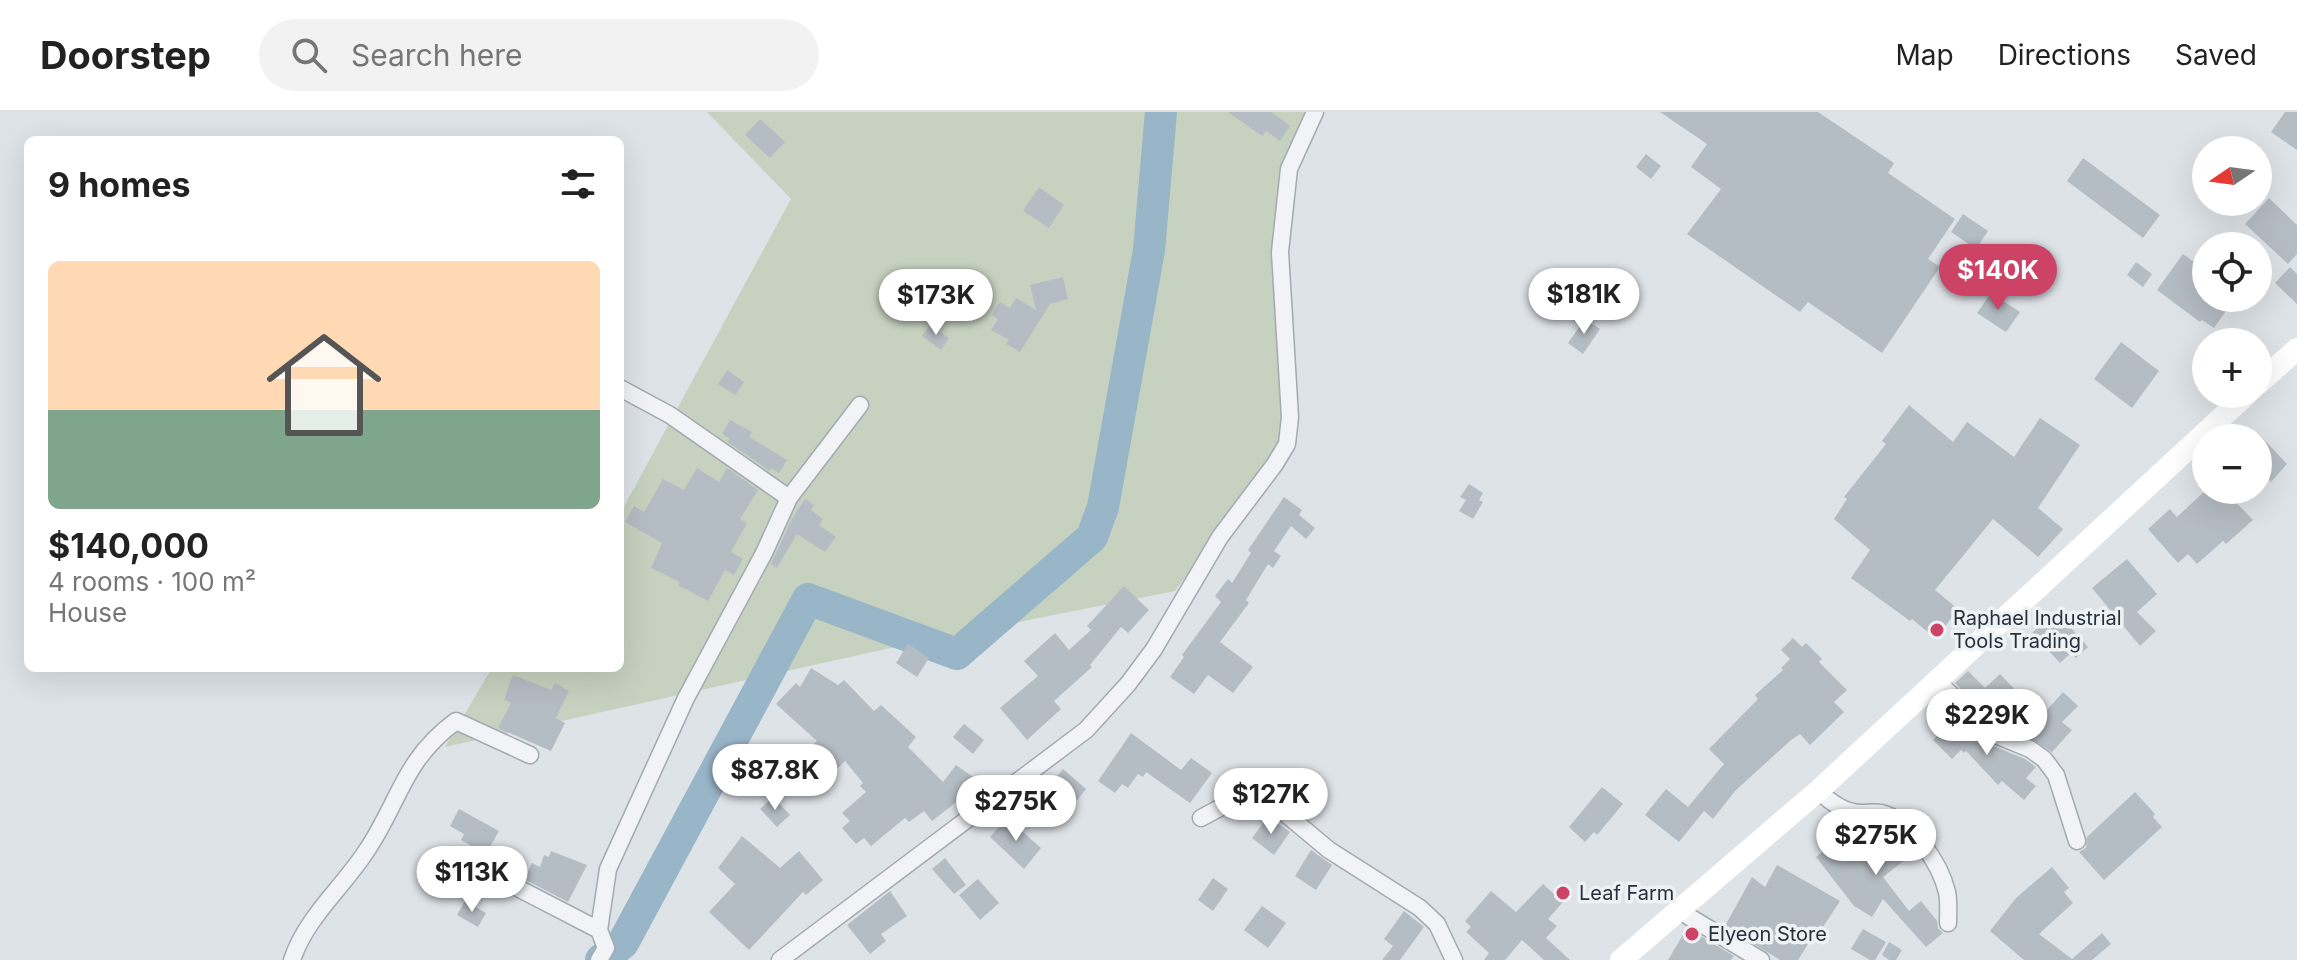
<!DOCTYPE html>
<meta charset="utf-8">
<style>
:root{--surface:#fff;--page:#f2f2f2;--text:#222;--muted:#767676;--line:#e0e0e0;--accent:#cd4366}
body{margin:0;font-family:Inter,sans-serif;background:var(--page);color:var(--text);height:100vh;display:flex;flex-direction:column;font-size:30px;white-space:nowrap}
*{box-sizing:border-box;margin:0}
p{font-size:26px;color:var(--muted)}
.icon{flex:none;width:44px;height:44px;fill:none;stroke:currentColor;stroke-width:2;stroke-linecap:round;stroke-linejoin:round}
.map{position:relative;flex:1;overflow:hidden}
.panel{position:absolute;left:24px;top:24px;width:600px;height:536px;display:flex;flex-direction:column;background:var(--surface);border-radius:12px;box-shadow:0 8px 32px #0002}
.panel>*{flex:none}
.needle{width:52px;rotate:257deg}
.tools{position:absolute;left:2192px;top:24px;display:grid;gap:16px}
.tools a{display:grid;place-items:center;width:80px;height:80px;border-radius:50%;background:var(--surface);box-shadow:0 8px 32px #0002;font-size:40px}
.price{position:absolute;translate:-50% -68px;padding:0 18px;border-radius:28px;background:#fff;color:#222;font-size:26px;line-height:52px;filter:drop-shadow(0 2px 4px #0008)}
.price::after{content:'';position:absolute;left:50%;top:48px;width:24px;height:18px;margin-left:-12px;background:inherit;clip-path:polygon(0 0,100% 0,50% 100%)}
.price.selected{background:var(--accent);color:#fff}
ul{padding:0;list-style:none}
li{display:grid;align-content:center;gap:16px;height:424px;padding:0 24px}
li span{display:grid;place-items:center;height:248px;border-radius:12px;color:#555}
li>.icon{margin-inline-start:auto}
span .icon{width:144px;height:144px;fill:#fffc;stroke-width:1}
li b{font-size:34px}
h2{display:flex;justify-content:space-between;align-items:center;height:96px;padding:0 24px;font-size:34px}
header{display:flex;align-items:center;gap:48px;box-sizing:border-box;height:112px;padding:0 40px;background:var(--surface);border-bottom:2px solid var(--line)}
header strong{font-size:38px}
nav{display:flex;gap:44px;margin-inline-start:auto;font-size:28px}
.search{width:560px;height:72px;background:var(--page);display:flex;align-items:center;gap:20px;box-sizing:border-box;padding:0 28px;border-radius:44px;color:var(--muted);font-size:30px}
.map>svg:first-child{display:block}
</style>
<header>
<strong>Doorstep</strong>
<div class="search"><svg class="icon" aria-label="search" viewBox="0 0 24 24"><circle cx="10" cy="10" r="6"/><path d="M15 15l6 6"/></svg>Search here</div>
<nav><a>Map</a><a>Directions</a><a>Saved</a></nav>
</header>
<div class="map">
<svg width="2297" height="848" viewBox="0 0 2297 848">
<rect width="100%" height="100%" fill="#dee3e8"/>
<!-- green -->
<path fill="#c6d2bf" d="M707,0H1310L1284,57L1287,306L1281,328L1270,354L1175,479L913,531L445,635L492,556H620V402L791,87Z"/>
<g fill="none" stroke-linecap="round" stroke-linejoin="round">
<!-- river -->
<path stroke="#99b5c8" stroke-width="32" d="M601,848L623,831L808,487L957,542L1092,425L1103,395L1149,138L1161,0"/>
</g>
<!-- building -->
<path fill="#b5bdc4" d="M1228,0H1271L1290,14L1280,29L1266,19L1262,24Z
M1660,0H1818L1894,51L1888,61L1955,107L1928,147L1940,155L1882,241L1808,190L1800,200L1687,122L1721,77L1691,55L1707,32Z
M2285,0H2297V38L2271,20Z
M760,7L785,30L770,46L745,23Z
M1646,42L1661,54L1651,67L1636,55Z
M2083,46L2160,103L2143,126L2067,69Z
M1039,75L1064,93L1049,116L1023,99Z
M2269,86L2297,113V142L2288,152L2245,112Z
M1963,102L1988,119L1976,137L1951,120Z
M2183,142L2206,159V186H2235L2214,216L2202,208L2200,210L2157,178Z
M2136,150L2152,162L2143,175L2127,163Z
M2290,155L2297,162V192L2275,171Z
M1063,165L1068,187L1050,192L1020,240L1006,232L1009,228L991,218L998,207L992,203L1000,190L1010,196L1016,186L1036,198L1030,173Z
M1991,181L2020,200L2006,220L1977,201Z
M1585,207L1600,217L1583,242L1568,231Z
M930,213L949,226L941,238L922,224Z
M2121,230L2159,259L2132,296L2094,267Z
M727,258L744,270L735,283L718,272Z
M1909,293L1953,330L1967,310L2014,345L2040,306L2080,333L2038,396L2063,417L2038,445L1993,407L1935,478L1958,497L1936,527L1912,507L1910,509L1851,466L1870,438L1834,407L1847,387L1844,385L1886,332L1882,329Z
M730,308L752,320L749,325L787,348L779,361L771,356L770,359L728,330L729,326L722,322Z
M2258,321L2287,352L2271,370L2258,358Z
M697,356L719,370L727,356L758,378L740,407L747,411L731,440L743,447L734,463L725,458L708,489L678,473L680,470L651,456L662,431L625,410L634,394L644,400L663,367L684,378Z
M1469,372L1483,381L1479,388L1483,390L1473,407L1459,399L1466,388L1460,385Z
M2206,378H2224L2253,408L2226,432L2223,429L2197,452L2188,442L2178,451L2148,417L2170,397L2177,405Z
M1284,385L1302,398L1299,403L1315,416L1306,427L1291,414L1274,439L1281,444L1273,456L1268,452L1246,488L1249,491L1220,530L1253,555L1233,581L1208,563L1194,582L1170,565L1184,545L1182,543L1221,490L1215,484L1228,467L1232,471L1251,441L1248,438Z
M805,387L814,393L811,398L823,407L819,413L836,425L825,440L797,422L777,456L771,452L793,405Z
M2127,447L2157,482L2137,500L2156,519L2140,534L2092,476Z
M1124,474L1149,498L1128,521L1121,515L1090,553L1092,555L1054,589L1061,597L1027,628L1000,596L1038,564L1024,549L1055,521L1069,538L1091,518L1087,514Z
M2056,499L2088,535L2076,546L2071,541L2060,551L2032,521Z
M1793,526L1802,535L1806,531L1822,547L1819,550L1847,578L1834,590L1844,600L1810,633L1800,622L1791,628L1735,679L1713,707L1704,699L1679,730L1645,703L1666,677L1688,695L1724,652L1709,637L1758,587L1755,583L1783,558L1781,556L1790,547L1781,538Z
M908,532L929,546L917,565L896,551Z
M811,556L838,573L844,568L874,599L881,593L916,625L908,635L943,670L956,653L976,667L964,684L932,709L924,699L909,710L905,706L871,734L864,726L856,732L842,716L850,709L842,701L866,680L860,674L863,671L845,649L815,678L795,656L804,647L801,643L817,629L776,592L796,571L800,575Z
M1968,559L1985,576L2000,562L2024,587L1997,612L1955,571Z
M513,563L551,578L555,571L569,579L556,606L565,611L551,639L498,616L511,591L504,588Z
M2063,580L2078,594L2062,610L2072,618L2052,640L2025,623Z
M1956,603L1986,631L2025,647L2036,655L2026,666L2036,674L2024,688L2002,669L1998,673L1966,639L1964,641L1961,638L1952,647L1933,628Z
M964,612L984,628L973,642L953,625Z
M1131,621L1181,658L1191,646L1212,661L1190,691L1146,660L1143,665L1138,662L1128,676L1122,672L1115,681L1098,669Z
M1063,657L1086,677L1074,692L1050,673Z
M1602,675L1623,692L1597,723L1594,720L1585,730L1569,715Z
M2135,680L2155,702L2153,705L2162,715L2104,768L2079,740L2086,736L2087,725Z
M773,685L790,703L777,715L760,697Z
M459,697L499,719L486,742L461,728L464,722L450,714Z
M1268,705L1290,720L1274,743L1252,726Z
M1007,706L1041,736L1024,757L990,725Z
M1881,713L1896,721L1915,740L1883,765L1909,799L1921,789L1937,809L1938,816L1943,821L1926,835L1883,787L1872,805L1854,794L1816,745L1853,716L1863,729Z
M742,724L780,756L799,739L823,768L806,783L803,780L749,838L709,800L735,772L718,756Z
M1311,738L1332,753L1316,778L1295,764Z
M551,739L587,753L568,790L524,767L532,751L540,755L544,743L549,745Z
M945,746L966,773L954,782L932,757Z
M1777,753L1840,789L1823,815L1820,813L1798,848H1780L1725,814L1752,765L1765,775Z
M2052,755L2069,776L2064,780L2073,791L2039,822L2072,847L2102,821L2111,832L2092,848H2024L1990,819L2016,786Z
M1213,766L1228,777L1213,799L1198,788Z
M978,767L999,791L980,808L959,783Z
M1543,772L1563,790L1548,807L1557,814L1546,826L1570,848H1544L1522,828L1505,848H1484L1489,841L1466,820L1471,815L1465,809L1491,779L1516,800Z
M890,779L907,804L881,822L886,829L870,842L847,813Z
M465,789L486,801L478,815L457,803Z
M1262,794L1286,811L1268,836L1244,818Z
M1404,799L1424,815L1400,848H1382L1393,834L1384,827Z
M1687,816L1734,844L1731,848H1668Z
M1863,817L1886,830L1875,848H1870L1851,837Z
M1889,830L1902,838L1896,848H1889L1882,843Z"/>
<g fill="none" stroke-linecap="round" stroke-linejoin="round">
<defs>
<path id="minor" d="M620,276L670,303L789,386
M1937,569L1991,621L2030,637L2044,647L2056,663L2077,729
M1818,679C1831,690 1844,701 1862,701C1868,701 1875,700 1881,701C1911,708 1940,751 1947,780C1949,789 1948,801 1948,811
M1201,706L1247,681L1286,702L1329,738L1420,796L1437,812L1454,848
M458,745L599,818
M1678,798L1761,848
M292,848C306,806 341,777 365,741C400,690 402,649 456,609L530,643
M599,848L606,836L599,818L608,757L686,586L764,441L789,386L860,293
M780,848L1086,618L1128,572L1154,537L1220,425L1275,352L1287,332L1290,305L1280,140L1289,57L1315,0"/>
</defs>
<!-- minor casing -->
<use href="#minor" stroke="#a3aab2" stroke-width="19"/>
<!-- minor -->
<use href="#minor" stroke="#f1f3f6" stroke-width="16"/>
<!-- secondary -->
<path stroke="#fff" stroke-width="22" d="M2258,272L2297,237
M1621,848L1818,679L2247,282"/>
</g>
<!-- markers -->
<g fill="#cd4366" stroke="#eef2f5" stroke-width="3">
<circle cx="1937" cy="518" r="8"/>
<circle cx="1563" cy="781" r="8"/>
<circle cx="1692" cy="822" r="8"/>
</g>
<g text-anchor="middle" stroke-width="7" stroke-linejoin="round" paint-order="stroke">
<!-- poi labels -->
<g font-size="20" fill="#27323e" stroke="#eef2f5" text-anchor="start">
<text x="1953" y="513">Raphael Industrial<tspan x="1953" dy="23">Tools Trading</tspan></text>
<text x="1579" y="788">Leaf Farm</text>
<text x="1708" y="829">Elyeon Store</text>
</g>
</g>
</svg>
<div class="tools">
<a><svg class="needle" viewBox="-14 -14 28 28"><path d="M0-13l5 13h-10z" fill="#e53935"/><path d="M0 13l5-13h-10z" fill="#767676"/></svg></a>
<a><svg class="icon" aria-label="locate" viewBox="0 0 24 24"><circle cx="12" cy="12" r="6"/><path d="M12 2v4M12 18v4M2 12h4M18 12h4"/></svg></a>
<a>+</a>
<a>−</a>
</div>
<b class="price selected" style="left:1998px;top:200px">$140K</b>
<b class="price" style="left:1584px;top:224px">$181K</b>
<b class="price" style="left:936px;top:225px">$173K</b>
<b class="price" style="left:1987px;top:645px">$229K</b>
<b class="price" style="left:775px;top:700px">$87.8K</b>
<b class="price" style="left:1271px;top:724px">$127K</b>
<b class="price" style="left:1016px;top:731px">$275K</b>
<b class="price" style="left:1876px;top:765px">$275K</b>
<b class="price" style="left:472px;top:802px">$113K</b>
<section class="panel">
<h2>9 homes<svg class="icon" aria-label="filters" viewBox="0 0 24 24"><path d="M4 7h16M4 17h16"/><circle cx="9" cy="7" r="2"/><circle cx="15" cy="17" r="2"/></svg></h2>
<ul>
<li><span style="background:linear-gradient(#ffd9b3 60%,#7fa58c 0)"><svg class="icon" aria-label="home" viewBox="0 0 24 24"><path d="M3 11l9-7 9 7M6 9v11h12V9"/></svg></span><div><b>$140,000</b><p>4 rooms · 100 m²</p><p>House</p></div></li>
</ul>
</section>
</div>
